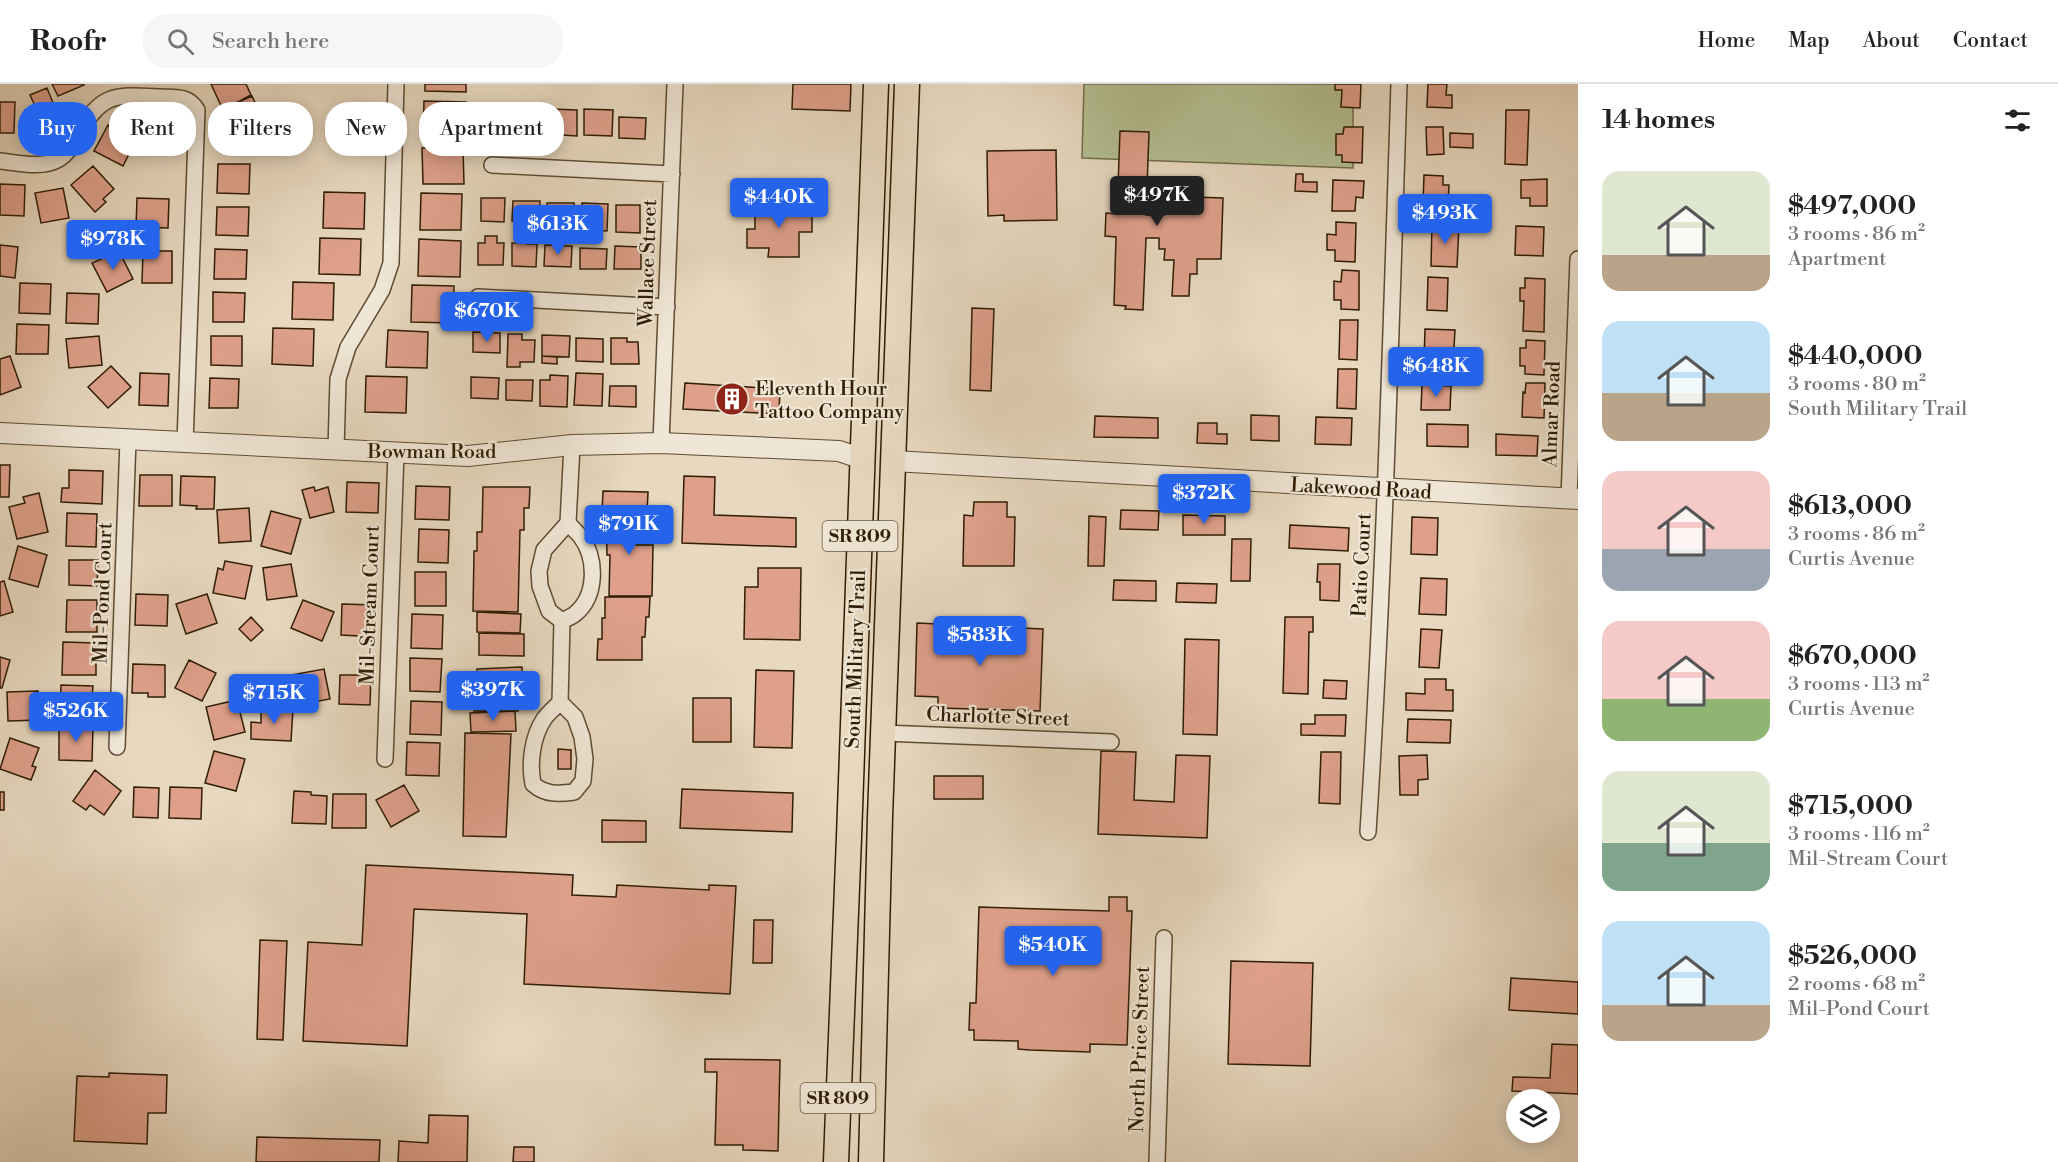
<!DOCTYPE html>
<meta charset="utf-8">
<style>
:root{--surface:#fff;--page:#f6f6f6;--text:#222;--muted:#767676;--line:#e0e0e0;--accent:#2563eb}
body{margin:0;font-family:"Libre Bodoni",serif;background:var(--page);color:var(--text);height:100vh;display:flex;flex-direction:column;font-size:22px;white-space:nowrap}
*{box-sizing:border-box;margin:0}
p{font-size:20px;color:var(--muted)}
.icon{flex:none;width:33px;height:33px;fill:none;stroke:currentColor;stroke-width:2;stroke-linecap:round;stroke-linejoin:round}
.map{position:relative;flex:1;overflow:hidden}
.panel{display:flex;flex-direction:column;background:var(--surface);width:480px}
.panel>*{flex:none}
.hud{position:absolute;left:18px;top:18px;width:570px;height:54px;display:flex;gap:12px}
.fabs{position:absolute;left:1506px;top:1005px;display:grid;gap:12px}
.fabs a{display:grid;place-items:center;width:54px;height:54px;border-radius:50%;background:var(--surface);box-shadow:0 3px 15px #0003;font-size:30px}
.price{position:absolute;translate:-50% -51px;padding:0 14px;border-radius:6px;background:var(--accent);color:#fff;font-size:20px;line-height:39px;filter:drop-shadow(0 2px 3px #0008)}
.price::after{content:'';position:absolute;left:50%;top:36px;width:18px;height:14px;margin-left:-9px;background:inherit;clip-path:polygon(0 0,100% 0,50% 100%)}
.price.on{background:#222;color:#fff}
ul{padding:0;list-style:none}
li{display:flex;align-items:center;gap:18px;height:150px;padding:0 24px}
li span{display:grid;place-items:center;flex:none;width:168px;height:120px;border-radius:18px;color:#555}
li>.icon{margin-inline-start:auto}
span .icon{width:72px;height:72px;fill:#fffc;stroke-width:1}
li b{font-size:26px}
h2{display:flex;justify-content:space-between;align-items:center;height:72px;padding:0 24px;font-size:26px}
.chip{padding:0 21px;border-radius:24px;background:var(--surface);box-shadow:0 3px 15px #0003;font-size:21px;line-height:54px}
.chip.on{background:var(--accent);color:#fff}
header{display:flex;align-items:center;gap:36px;box-sizing:border-box;height:84px;padding:0 30px;background:var(--surface);border-bottom:2px solid var(--line)}
header strong{font-size:28px}
nav{display:flex;gap:33px;margin-inline-start:auto;font-size:21px}
.search{width:420px;height:54px;background:var(--page);display:flex;align-items:center;gap:15px;box-sizing:border-box;padding:0 21px;border-radius:24px;color:var(--muted);font-size:22px}
main{display:flex;flex:1;min-height:0}
.map>svg:first-child{display:block}
</style>
<header>
<strong>Roofr</strong>
<div class="search"><svg class="icon" aria-label="search" viewBox="0 0 24 24"><circle cx="10" cy="10" r="6"/><path d="M15 15l6 6"/></svg>Search here</div>
<nav><a>Home</a><a>Map</a><a>About</a><a>Contact</a></nav>
</header>
<main>
<div class="map">
<svg width="1578" height="1078" viewBox="0 0 1578 1078">
<rect width="100%" height="100%" fill="#e7d8bf"/>
<filter id="stains"><feTurbulence type="fractalNoise" baseFrequency=".00333" numOctaves="4"/><feColorMatrix values="0 0 0 0 .2 0 0 0 0 .09 0 0 0 0 .02 0 0 0 .5 -.17"/></filter>
<radialGradient id="worn" r=".72"><stop offset=".6" stop-color="#630" stop-opacity="0"/><stop offset="1" stop-color="#630" stop-opacity=".3"/></radialGradient>
<!-- green -->
<path fill="#b4bf93" stroke="#726e4c" stroke-width="1.5" d="M1084,0H1353V84L1082,74Z"/>
<!-- building -->
<path fill="#dea08b" stroke="#2f1d04" stroke-width="1.5" d="M52,0H84V1L58,12Z
M211,0H246L251,11L223,26Z
M425,0H466V8L425,7Z
M793,0H851L850,27L792,25Z
M1335,0H1361L1360,24L1341,23L1342,6H1335Z
M1428,0H1447L1446,11H1452V24L1427,23Z
M47,4L60,36L49,40L53,49L38,55L25,26L35,22L30,11Z
M252,12L257,23L246,27L241,17Z
M424,17L466,18L465,54L423,53Z
M0,18H15L14,49H0Z
M483,23L507,24L506,47L482,46Z
M528,23H542V50L515,49L516,27L528,28Z
M551,25L577,26V52L562,51L563,47L550,46Z
M584,25L613,26L612,52L584,51Z
M1506,26H1529L1527,81L1505,80Z
M619,33L646,34L645,55L619,54Z
M220,37H252L251,66H219Z
M108,41L136,56L123,82L94,67Z
M1344,43H1363L1362,79L1342,78V71H1336V50H1343Z
M1426,43H1443L1444,70L1427,71Z
M1120,47L1149,48L1146,131H1164V112L1223,114L1221,175H1197V190H1190L1189,212H1172L1174,176H1164L1165,165H1159V154H1146L1143,226L1125,225L1126,222L1114,221L1116,153L1105,152L1106,129L1117,130Z
M1450,49L1473,50V64L1450,63Z
M463,63L464,100H423L422,64Z
M1056,66L1057,136L1004,137V131L988,132L987,67Z
M218,80H250L249,110L217,109Z
M93,82L114,105L103,115L106,118L95,128L71,101Z
M1296,90H1303V98H1317V108L1295,107Z
M1424,91L1443,92V101H1449L1448,120L1423,119Z
M1547,95V122H1530V114H1521V96Z
M1333,96L1364,97L1363,114L1356,113L1355,127H1332Z
M0,100L25,101L24,132L0,131Z
M63,104L69,134L41,139L35,109Z
M324,108L365,109L364,145L323,144Z
M421,109L462,110L461,146H420Z
M137,114L169,115L168,144L136,143Z
M481,114H505L504,138L481,137Z
M513,117H540L539,137H512Z
M771,118L800,119V131H812V148H799V173H768L769,164H747V145H755V123H771Z
M547,119H574V140H546Z
M582,119L608,120L607,147L595,146V140H581Z
M616,121H640V149L616,148Z
M217,123H249L248,152L216,151Z
M1336,138L1356,139L1355,178L1335,177V166H1327V150L1336,151Z
M1432,140L1459,141L1457,183L1431,182Z
M1516,142L1544,143L1543,172L1515,171Z
M485,152H497V159H504L503,181H478V159H485Z
M517,153H528L527,160H537L536,183L512,182V159H517Z
M320,154L361,155L360,191L319,190Z
M419,155L461,157L460,193L418,192Z
M0,161L18,163L15,194L0,192Z
M545,161L572,162L571,183L544,182Z
M615,162L641,163V185H614Z
M580,164L607,165L606,185H580Z
M215,165L247,166L246,195H214Z
M119,167L133,195L107,208L92,179Z
M143,167H172V199H142Z
M1342,186L1359,187V226L1341,225V216H1334V197L1341,198Z
M1428,193L1448,194L1447,227L1427,226Z
M1525,194L1545,195L1544,248L1523,247L1524,217H1520V204H1525Z
M293,198L334,199L333,236L292,235Z
M20,199L51,200L50,230L19,229Z
M412,201L454,202L453,239L411,238Z
M213,208L245,209L244,238H213Z
M67,209L99,210L98,240L66,239Z
M972,224L994,225L991,307L970,306Z
M1340,236H1358L1357,276L1339,275Z
M17,240L49,241L48,270H16Z
M273,244L314,245L313,282L272,280Z
M1425,245L1455,246L1453,280L1424,279Z
M388,246L428,248L427,284L386,283Z
M473,248L500,249V269L473,268Z
M508,250H522V256H535L534,278H520V283H507Z
M542,251L570,252L569,273L542,272Z
M99,252L102,281L69,284L66,255Z
M211,252H242V282L211,281Z
M576,254L603,255V278L576,277Z
M611,254H627V258H638L639,280H611Z
M1526,256L1545,257L1544,291L1525,290V282H1520V264H1526Z
M10,272L21,303L0,311V275Z
M542,272L557,273V280L542,279Z
M111,282L131,303L108,324L88,303Z
M1338,285H1357L1356,325L1337,324Z
M140,289L169,290L168,322L139,321Z
M576,289L603,290L602,322L574,321Z
M550,291L568,292L567,323L540,322V296H550Z
M366,292L407,293L406,329L365,328Z
M471,293L499,294L498,315L471,314Z
M210,294L239,295L238,324H209Z
M506,296H533L532,317L506,316Z
M685,299L780,305L779,330L683,325Z
M1526,299H1545L1544,334L1522,333L1523,308L1525,309Z
M1422,301L1451,302L1450,326H1421Z
M610,302H636V323L609,322Z
M1251,331L1279,332V357L1251,356Z
M1095,332L1158,334V354L1094,353Z
M1316,333L1352,334L1351,361L1315,360Z
M1198,339H1217V350H1227V360L1197,359Z
M1427,340L1468,341V363L1427,362Z
M1496,350L1538,352L1537,372L1496,371Z
M0,381H10L9,413H0Z
M69,386L103,387L102,420L61,418L62,404H69Z
M140,391H172V422H139Z
M181,392L215,393L214,425H196L197,422L180,421Z
M684,392L715,393L714,431L796,434V463L682,459Z
M347,398L379,399L378,429L346,428Z
M416,402L450,403L449,436L415,435Z
M314,403L315,407L328,403L334,428L310,434L302,406Z
M483,403H530L529,424H524V446H520L518,528L473,527L474,467H477V448H482Z
M603,407L648,408L647,430L602,428Z
M39,409L48,448L17,455L9,423L25,419L23,413Z
M974,418H1007V433H1015L1014,482H963L964,431L973,432Z
M249,424L251,457L219,459L217,426Z
M1121,426L1159,427L1158,446L1120,445Z
M271,427L301,435L291,470L261,462Z
M67,429L97,430L96,463L66,462Z
M606,430L649,431V452L636,451V461H653L652,512H609L610,471H607Z
M1183,431L1225,432V451H1183Z
M1089,432L1106,433L1104,482H1088Z
M1412,433L1438,434L1437,471L1411,470Z
M1290,441L1349,444L1348,467L1289,464Z
M419,445L449,446L448,479L418,478Z
M1232,455H1251L1250,497H1231Z
M18,462L47,471L38,503L9,495Z
M69,476H98L97,502L69,501Z
M225,477L252,482L245,515L213,509L218,484L223,486Z
M291,480L297,512L267,516L263,484Z
M1318,480H1340L1339,517L1320,516V498H1317Z
M758,484H801L800,556L744,555L745,503H758Z
M415,488H446V522H415Z
M1421,494L1447,495L1446,531L1419,530Z
M1114,496L1156,497V517L1113,516Z
M4,497L13,528L0,532V498Z
M1177,499L1217,500L1216,519L1176,518Z
M136,510L168,511L167,542L135,541Z
M207,510L217,539L186,550L176,520Z
M605,513H650L649,533H646L645,553H642V576H597L598,555H602V534H605Z
M67,516H97V548H66Z
M303,516L334,528L322,557L291,544Z
M342,520L374,521L373,557H359V552L341,551Z
M477,528L521,530L520,549L477,548Z
M412,530L443,531L442,565L411,564Z
M251,533L263,546L251,557L239,545Z
M1285,533H1313V548H1309L1308,610L1283,609Z
M917,539L1043,545L1040,627L938,624V613L915,612Z
M1421,545L1442,546L1439,584L1419,583Z
M479,549L524,550V572L479,571Z
M1185,555L1219,556L1217,651L1183,650Z
M63,558L96,559V591H62Z
M0,573L10,576L2,604H0Z
M410,574L442,575L440,608L410,607Z
M189,576L216,589L202,617L175,604Z
M133,580L165,581V613H148V609H132Z
M522,583L523,606L478,607L477,585Z
M324,585L330,615L297,621L291,591Z
M756,586L794,587L792,664L754,663Z
M340,591H371L370,621L339,620Z
M1425,595H1446V606H1453V627L1406,626V609L1425,610Z
M1324,596L1347,597L1346,615L1323,614Z
M61,601L93,602L90,635L60,634Z
M38,607L40,636L8,637L7,608Z
M474,607L518,608V627H474Z
M693,614H731V658H693Z
M237,616L245,648L214,656L206,623Z
M411,617L442,618L441,651L410,650Z
M261,624L293,625L291,657L251,655V638L261,639Z
M515,627L516,647L471,648L470,629Z
M1315,631H1346L1345,652L1301,651V640H1315Z
M1408,635L1451,636L1450,659L1407,658Z
M59,642L93,643L92,677L59,676Z
M465,649L511,650L506,753L463,752Z
M10,654L39,664L32,682L36,683L31,696L0,685Z
M407,658L440,659L439,692L406,691Z
M558,665L571,666V685H558Z
M214,667L245,675L236,707L205,699Z
M1101,667L1136,668L1134,716L1174,718L1176,671L1210,672L1207,754L1098,750Z
M1321,668H1341L1340,720L1319,719Z
M1427,671L1428,695L1418,696V711H1400L1399,672Z
M95,686L121,707L104,731L90,721L86,726L73,717Z
M934,692H983V715H934Z
M404,701L419,727L391,743L376,716Z
M134,703L159,704L158,734L133,733Z
M170,703L202,704L201,735L169,734Z
M682,705L793,709L792,748L680,744Z
M294,707L311,708V711L327,712L326,740L292,739Z
M0,708H4V726H0Z
M333,710H366V744H332Z
M602,736L646,737V758H602Z
M366,781L573,791L572,811L616,813L617,801L709,806V801L736,802L730,910L524,900L527,830L414,825L407,962L303,957L308,858L362,861Z
M1109,813H1127V827H1132L1127,961L1090,960V968L1030,966L1018,965V957L974,956V946H969L970,919H976L979,823L1109,827Z
M754,836H773L772,879H753Z
M260,856L287,857L283,956L257,955Z
M1231,877L1313,879L1310,982L1228,980Z
M1511,894L1578,898V930L1509,926Z
M1552,960L1578,961V1010L1512,1007L1513,993L1550,994Z
M705,975L780,976L778,1067L743,1066V1061H715L717,988H705Z
M109,989L167,991L166,1029H148L147,1060L74,1057L77,992L109,993Z
M429,1031L468,1032L467,1078H398L399,1057L428,1059Z
M257,1053L380,1056L379,1078H256Z
M514,1063H534V1078H513Z"/>
<g fill="none" stroke-linecap="round" stroke-linejoin="round">
<defs>
<path id="minor" d="M0,77C19,79 42,85 59,75C69,69 73,59 79,49C102,8 116,11 160,13C176,14 188,11 197,26L185,359
M492,81L672,90
M478,213L667,223
M661,359L675,0
M336,366L338,295L348,263L382,206L391,179L396,0
M1569,414L1578,175
M562,537L549,527L540,502L539,487L544,466L568,439L572,361
M562,537C566,535 571,533 575,530C597,512 597,475 581,453C577,448 572,444 568,439
M560,618L575,633L582,653L585,675L583,697L574,708C559,710 545,711 533,700C529,680 532,653 544,635C548,629 555,624 560,618L562,537
M883,649L1111,658
M117,663L128,356
M385,675L396,369
M1368,748C1384,499 1391,250 1399,0
M1157,1078L1164,854"/>
<path id="tertiary" d="M0,349L468,372L572,361L661,359L839,367L863,375
M893,377L1578,415"/>
<path id="primary" d="M836,1078L849,753L876,0
M871,1078L880,733L907,0"/>
</defs>
<!-- minor casing -->
<use href="#minor" stroke="#5d4c33" stroke-width="18"/>
<!-- tertiary casing -->
<use href="#tertiary" stroke="#5d4c33" stroke-width="22"/>
<!-- primary casing -->
<use href="#primary" stroke="#2f1d04" stroke-width="27"/>
<!-- minor -->
<use href="#minor" stroke="#efe6d5" stroke-width="15"/>
<!-- tertiary -->
<use href="#tertiary" stroke="#efe6d5" stroke-width="20"/>
<!-- primary -->
<use href="#primary" stroke="#e7d8bf" stroke-width="24"/>
</g>
<!-- icons -->
<defs>
<symbol id="building-disc" viewBox="-11 -11 22 22"><circle r="9.5" fill="#8f2418" stroke="#efe6d5"/><path d="M-4-6H4V6H1V3H-1V6H-4ZM-2.5-4.3h1.7v1.8h-1.7ZM.8-4.3h1.7v1.8H.8ZM-2.5-1h1.7V.8h-1.7ZM.8-1h1.7V.8H.8Z" fill="#fff"/></symbol>
</defs>
<g fill-rule="evenodd">
<use href="#building-disc" x="713" y="296" width="38" height="38"/>
</g>
<g text-anchor="middle" stroke-width="4.5" stroke-linejoin="round" paint-order="stroke">
<!-- shield labels -->
<g fill="#efe6d5" stroke="#695943" stroke-width="1.5">
<rect x="822.5" y="437" width="75" height="30" rx="4.5"/>
<rect x="800.5" y="999" width="75" height="30" rx="4.5"/>
</g>
<g font-size="18" font-weight="bold" fill="#2f1d04">
<text x="860" y="458">SR 809</text>
<text x="838" y="1020">SR 809</text>
</g>
<!-- street labels -->
<g font-size="20" fill="#2f1d04" stroke="#efe6d5">
<text transform="translate(647 179) rotate(-88)" y="7">Wallace Street</text>
<text transform="translate(1551 330) rotate(-88)" y="7">Almar Road</text>
<text x="432" y="374">Bowman Road</text>
<text transform="translate(1361 404) rotate(3)" y="7">Lakewood Road</text>
<text transform="translate(1361 481) rotate(-87)" y="7">Patio Court</text>
<text transform="translate(102 509) rotate(-88)" y="7">Mil-Pond Court</text>
<text transform="translate(369 521) rotate(-88)" y="7">Mil-Stream Court</text>
<text transform="translate(855 575) rotate(-88)" y="7">South Military Trail</text>
<text transform="translate(998 632) rotate(2)" y="7">Charlotte Street</text>
<text transform="translate(1139 965) rotate(-88)" y="7">North Price Street</text>
</g>
<!-- poi labels -->
<g font-size="20" fill="#2f1d04" stroke="#efe6d5" text-anchor="start">
<text x="755" y="311">Eleventh Hour<tspan x="755" dy="23">Tattoo Company</tspan></text>
</g>
</g>
<rect width="100%" height="100%" filter="url(#stains)"/>
<rect width="100%" height="100%" fill="url(#worn)"/>
</svg>
<div class="fabs">
<a><svg class="icon" aria-label="layers" viewBox="0 0 24 24"><path d="M12 4l9 5-9 5-9-5zM3 14l9 5 9-5"/></svg></a>
</div>
<b class="price on" style="left:1157px;top:143px">$497K</b>
<b class="price" style="left:779px;top:145px">$440K</b>
<b class="price" style="left:1445px;top:161px">$493K</b>
<b class="price" style="left:558px;top:172px">$613K</b>
<b class="price" style="left:113px;top:187px">$978K</b>
<b class="price" style="left:487px;top:259px">$670K</b>
<b class="price" style="left:1436px;top:314px">$648K</b>
<b class="price" style="left:1204px;top:441px">$372K</b>
<b class="price" style="left:629px;top:472px">$791K</b>
<b class="price" style="left:980px;top:583px">$583K</b>
<b class="price" style="left:493px;top:638px">$397K</b>
<b class="price" style="left:274px;top:641px">$715K</b>
<b class="price" style="left:76px;top:659px">$526K</b>
<b class="price" style="left:1053px;top:893px">$540K</b>
<div class="hud">
<a class="chip on">Buy</a>
<a class="chip">Rent</a>
<a class="chip">Filters</a>
<a class="chip">New</a>
<a class="chip">Apartment</a>
</div>
</div>
<section class="panel">
<h2>14 homes<svg class="icon" aria-label="filters" viewBox="0 0 24 24"><path d="M4 7h16M4 17h16"/><circle cx="9" cy="7" r="2"/><circle cx="15" cy="17" r="2"/></svg></h2>
<ul>
<li><span style="background:linear-gradient(#dfe7d0 70%,#b9a48a 0)"><svg class="icon" aria-label="home" viewBox="0 0 24 24"><path d="M3 11l9-7 9 7M6 9v11h12V9"/></svg></span><div><b>$497,000</b><p>3 rooms · 86 m²</p><p>Apartment</p></div></li>
<li><span style="background:linear-gradient(#bfe0f5 60%,#b9a48a 0)"><svg class="icon" aria-label="home" viewBox="0 0 24 24"><path d="M3 11l9-7 9 7M6 9v11h12V9"/></svg></span><div><b>$440,000</b><p>3 rooms · 80 m²</p><p>South Military Trail</p></div></li>
<li><span style="background:linear-gradient(#f6c9c9 65%,#9aa5b1 0)"><svg class="icon" aria-label="home" viewBox="0 0 24 24"><path d="M3 11l9-7 9 7M6 9v11h12V9"/></svg></span><div><b>$613,000</b><p>3 rooms · 86 m²</p><p>Curtis Avenue</p></div></li>
<li><span style="background:linear-gradient(#f6c9c9 65%,#8fb573 0)"><svg class="icon" aria-label="home" viewBox="0 0 24 24"><path d="M3 11l9-7 9 7M6 9v11h12V9"/></svg></span><div><b>$670,000</b><p>3 rooms · 113 m²</p><p>Curtis Avenue</p></div></li>
<li><span style="background:linear-gradient(#dfe7d0 60%,#7fa58c 0)"><svg class="icon" aria-label="home" viewBox="0 0 24 24"><path d="M3 11l9-7 9 7M6 9v11h12V9"/></svg></span><div><b>$715,000</b><p>3 rooms · 116 m²</p><p>Mil-Stream Court</p></div></li>
<li><span style="background:linear-gradient(#bfe0f5 70%,#b9a48a 0)"><svg class="icon" aria-label="home" viewBox="0 0 24 24"><path d="M3 11l9-7 9 7M6 9v11h12V9"/></svg></span><div><b>$526,000</b><p>2 rooms · 68 m²</p><p>Mil-Pond Court</p></div></li>
</ul>
</section>
</main>
